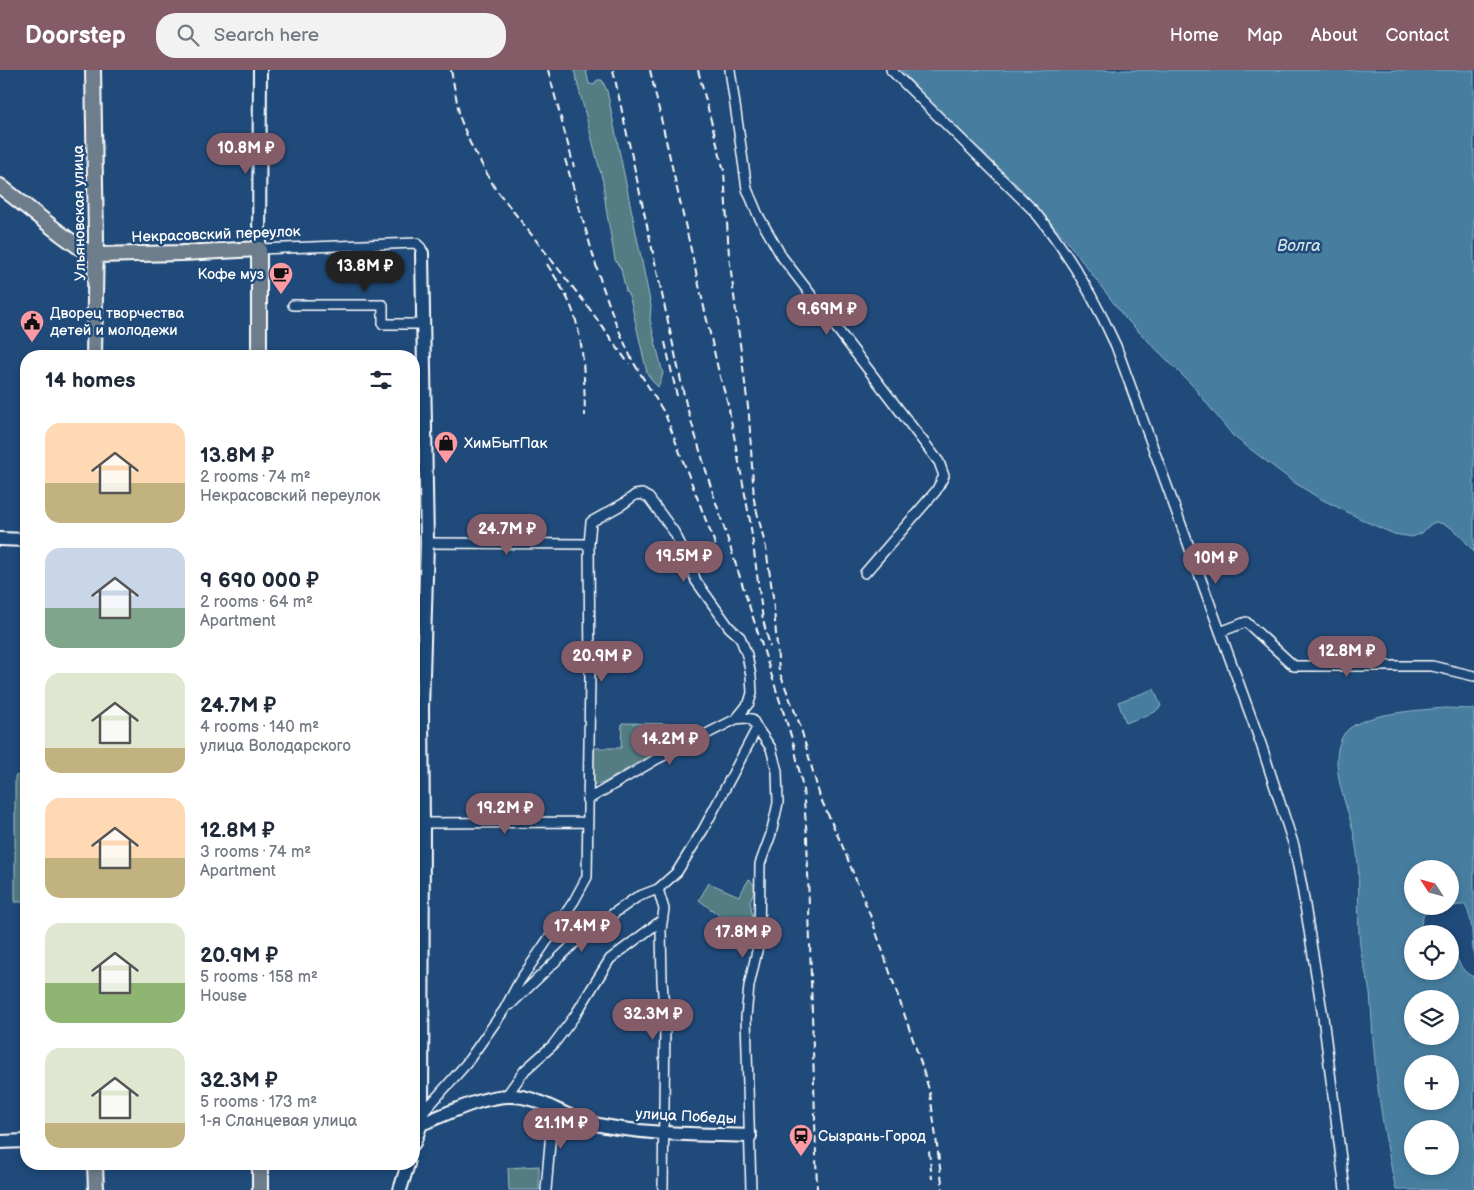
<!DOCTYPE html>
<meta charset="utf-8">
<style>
:root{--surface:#fff;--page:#f2f2f3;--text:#1f2937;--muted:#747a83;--accent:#845c67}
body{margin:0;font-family:"Balsamiq Sans",sans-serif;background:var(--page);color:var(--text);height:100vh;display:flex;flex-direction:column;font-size:19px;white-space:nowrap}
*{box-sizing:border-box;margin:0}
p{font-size:16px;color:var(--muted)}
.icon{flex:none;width:28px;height:28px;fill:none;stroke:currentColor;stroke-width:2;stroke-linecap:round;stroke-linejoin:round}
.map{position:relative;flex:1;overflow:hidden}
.details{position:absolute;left:20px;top:280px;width:400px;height:820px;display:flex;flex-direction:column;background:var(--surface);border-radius:20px;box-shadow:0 2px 8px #0003}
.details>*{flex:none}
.needle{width:32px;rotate:306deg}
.fabs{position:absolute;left:1404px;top:790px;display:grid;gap:10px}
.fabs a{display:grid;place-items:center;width:55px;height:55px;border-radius:50%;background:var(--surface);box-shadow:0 2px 8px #0003;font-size:25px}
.price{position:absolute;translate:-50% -42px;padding:0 11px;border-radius:18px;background:var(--accent);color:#fff;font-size:16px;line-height:32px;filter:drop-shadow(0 1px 2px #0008)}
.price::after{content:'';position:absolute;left:50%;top:30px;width:15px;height:11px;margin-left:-8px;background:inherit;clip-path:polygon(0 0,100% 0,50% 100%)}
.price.selected{background:#222;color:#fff}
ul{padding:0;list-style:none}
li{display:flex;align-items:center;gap:15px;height:125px;padding:0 25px}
li span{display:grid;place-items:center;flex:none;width:140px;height:100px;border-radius:15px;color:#555}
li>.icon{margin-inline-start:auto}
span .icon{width:60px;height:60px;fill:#fffc;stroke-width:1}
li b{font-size:21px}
h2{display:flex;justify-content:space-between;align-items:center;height:60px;padding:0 25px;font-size:21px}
header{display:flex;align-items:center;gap:30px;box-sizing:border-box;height:70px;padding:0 25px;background:var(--accent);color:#fff}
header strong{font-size:24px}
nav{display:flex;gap:28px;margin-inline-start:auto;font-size:18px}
.search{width:350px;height:45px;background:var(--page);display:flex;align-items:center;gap:12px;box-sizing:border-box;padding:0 18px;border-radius:20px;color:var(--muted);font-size:19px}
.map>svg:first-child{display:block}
</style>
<header>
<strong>Doorstep</strong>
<div class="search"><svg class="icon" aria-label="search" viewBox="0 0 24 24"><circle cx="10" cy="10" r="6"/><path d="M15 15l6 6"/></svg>Search here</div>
<nav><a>Home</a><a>Map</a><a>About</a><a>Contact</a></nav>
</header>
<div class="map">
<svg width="1474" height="1120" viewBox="0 0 1474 1120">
<rect width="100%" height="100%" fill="#1f4a7a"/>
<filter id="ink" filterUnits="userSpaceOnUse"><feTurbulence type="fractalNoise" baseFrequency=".02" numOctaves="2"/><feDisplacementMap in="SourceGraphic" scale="10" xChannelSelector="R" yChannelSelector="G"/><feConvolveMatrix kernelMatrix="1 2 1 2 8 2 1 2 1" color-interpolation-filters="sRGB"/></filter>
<g filter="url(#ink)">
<!-- green -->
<path fill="#537c83" stroke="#a9bec1" d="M574,0H586L589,14L594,15L597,10H602L607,21L651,236L650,250L663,304L658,317L653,312L647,303L630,228L626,221L621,199L615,190L606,138L603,112Z
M622,653L685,654L690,658V663L682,672L670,673L607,711C602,713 596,717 591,714V678H621Z
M26,705V832H15V706Z
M749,809L756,817L750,831L754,854L749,868L699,830L709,813L739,826Z
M539,1096V1120H509L508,1098Z"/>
<!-- water -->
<path fill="#467ea0" stroke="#90b2c6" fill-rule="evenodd" d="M901,0H1474V482C1461,467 1457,457 1436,452L1431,454L1422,463L1412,467L1394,464L1371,454L1319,428L1295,413L1233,366L1192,315L1125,248L1066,170L1022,120L923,25Z
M1154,619L1161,636L1155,642L1126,653L1118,632Z
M1445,638L1474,639V887C1471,870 1474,850 1465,835C1459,834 1429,841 1424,844L1418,864H1412V901H1450V873C1457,885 1459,902 1474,907V1120H1396C1386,1074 1378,1028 1374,981C1372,962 1372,943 1370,924C1368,908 1362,892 1360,876C1356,841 1362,805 1355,770C1350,739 1325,693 1344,664C1358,643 1421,640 1445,638ZM1412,799H1450V836H1412ZM1412,929H1450V966H1412ZM1412,994H1450V1031H1412ZM1412,1059H1450V1096H1412Z"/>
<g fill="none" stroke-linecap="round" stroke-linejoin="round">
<defs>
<path id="street" d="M730,0L747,119L758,145L782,187L939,392L944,406L936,421L865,503
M891,0L1034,141C1068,182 1094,227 1116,276L1261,674L1294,776L1302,817L1323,947L1345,1120
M259,179L416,173L421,178L422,183
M293,235H383V254H424
M427,473L589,474
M1220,562L1246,552L1294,596H1432L1474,606
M423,753L588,752
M658,819L664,839L661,860L662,911L665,952L663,1120
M510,935L583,865L637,827L658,819L677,802L703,760L757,658L752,649L744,648L736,649L655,690L587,730
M507,1025L525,1000L553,975L574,947L610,889L662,850
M422,1044L466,994L504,940L519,912L574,831L587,807L590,608L589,474L591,452L623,434L635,425L642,424L649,428L674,462L688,489L696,511L729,557L740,567L747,585L751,606L752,623L749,633L736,649
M546,1120L553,1038
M751,1120L746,947L749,916L759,872L760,794L771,764L778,733L777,701L771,678L757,658"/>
<path id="secondary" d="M259,179L260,0
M0,469L26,470
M421,1054C447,1044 480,1027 508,1026C537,1024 562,1047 590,1053C642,1065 697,1064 750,1066
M0,1072L26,1071
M414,1073L421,1054L422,1044L423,756L422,638L427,473L422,183
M400,1120L408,1094"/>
<path id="primary" d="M93,0L96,168L94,286
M0,116L61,164L79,177L95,185L182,183L259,179V286
M95,1094L96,1120
M260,1094V1120"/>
</defs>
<!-- street casing -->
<use href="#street" stroke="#fff" stroke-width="12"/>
<!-- secondary casing -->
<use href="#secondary" stroke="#fff" stroke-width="16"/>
<!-- primary casing -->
<use href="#primary" stroke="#fff" stroke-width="18"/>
<!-- street -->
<use href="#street" stroke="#1f4a7a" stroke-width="9"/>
<!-- secondary -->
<use href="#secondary" stroke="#1f4a7a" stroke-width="12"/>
<!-- primary -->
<use href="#primary" stroke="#6d7d8c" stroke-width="14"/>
<!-- rail -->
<path stroke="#fff" stroke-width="2" stroke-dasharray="8 4" stroke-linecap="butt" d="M451,0L460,48L470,73L495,118L589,238L629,294
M548,0L574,97
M613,0L686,334L710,414L794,675L803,719L807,767L817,1120
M650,0L719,303L728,334L750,451L763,550L770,577
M698,0L724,101L729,186L749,345L754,430L766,478L773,527L779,601L800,655L820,727L842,775L872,850L921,993L930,1023L943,1120
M565,89L601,212L615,251L632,290L665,344L717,479
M547,194C555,207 564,220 570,234C585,269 584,309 585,346
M665,272L677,326
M929,1081L932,1109"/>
</g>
</g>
<!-- icons -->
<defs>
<symbol id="cafe-pin" viewBox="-11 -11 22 30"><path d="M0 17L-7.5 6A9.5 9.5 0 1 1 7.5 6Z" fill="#ff9aa2" stroke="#1f4a7a"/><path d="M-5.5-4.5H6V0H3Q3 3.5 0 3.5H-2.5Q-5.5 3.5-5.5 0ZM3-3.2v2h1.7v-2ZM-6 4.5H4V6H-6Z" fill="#111"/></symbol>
<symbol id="civic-pin" viewBox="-11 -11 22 30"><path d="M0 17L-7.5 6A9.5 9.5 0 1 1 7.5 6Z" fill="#ff9aa2" stroke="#1f4a7a"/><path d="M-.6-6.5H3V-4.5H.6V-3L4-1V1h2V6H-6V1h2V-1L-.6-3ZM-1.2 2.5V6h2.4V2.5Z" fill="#111"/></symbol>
<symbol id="shop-pin" viewBox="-11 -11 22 30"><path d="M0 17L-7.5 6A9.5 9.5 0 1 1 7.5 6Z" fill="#ff9aa2" stroke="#1f4a7a"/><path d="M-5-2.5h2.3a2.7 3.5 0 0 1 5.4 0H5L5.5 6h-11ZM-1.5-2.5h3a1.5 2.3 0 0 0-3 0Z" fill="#111"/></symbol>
<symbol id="station-pin" viewBox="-11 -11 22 30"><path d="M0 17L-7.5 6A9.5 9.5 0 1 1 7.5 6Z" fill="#ff9aa2" stroke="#1f4a7a"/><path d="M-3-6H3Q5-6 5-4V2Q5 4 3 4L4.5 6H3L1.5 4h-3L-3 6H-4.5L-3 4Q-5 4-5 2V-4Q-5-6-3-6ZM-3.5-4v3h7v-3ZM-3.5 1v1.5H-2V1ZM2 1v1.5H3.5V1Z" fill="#111"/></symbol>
</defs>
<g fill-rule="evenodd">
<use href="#cafe-pin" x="267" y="190" width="28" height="38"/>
<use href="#civic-pin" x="18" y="238" width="28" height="38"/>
<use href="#shop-pin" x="432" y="359" width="28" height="38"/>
<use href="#station-pin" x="787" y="1052" width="28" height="38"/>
</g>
<g text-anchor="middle" stroke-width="5" stroke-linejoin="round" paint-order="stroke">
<!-- street labels -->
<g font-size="15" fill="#fff" stroke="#1f4a7a">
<text transform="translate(79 143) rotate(-91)" y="5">Ульяновская улица</text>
<text transform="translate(216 164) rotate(-2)" y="5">Некрасовский переулок</text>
<text transform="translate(686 1046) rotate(3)" y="5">улица Победы</text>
</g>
<!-- poi labels -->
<g font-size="15" fill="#fff" stroke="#1f4a7a" text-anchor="start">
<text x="264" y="209" text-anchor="end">Кофе муз</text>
<text x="50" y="248">Дворец творчества<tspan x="50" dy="17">детей и молодежи</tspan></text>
<text x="464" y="378">ХимБытПак</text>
<text x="818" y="1071">Сызрань-Город</text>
</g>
<!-- water labels -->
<g font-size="16" font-style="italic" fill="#d1dfe7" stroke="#1f4a7a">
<text x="1299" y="181">Волга</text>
</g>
</g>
</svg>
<div class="fabs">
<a><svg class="needle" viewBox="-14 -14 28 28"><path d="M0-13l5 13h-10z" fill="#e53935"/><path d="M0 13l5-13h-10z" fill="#747a83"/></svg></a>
<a><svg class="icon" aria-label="locate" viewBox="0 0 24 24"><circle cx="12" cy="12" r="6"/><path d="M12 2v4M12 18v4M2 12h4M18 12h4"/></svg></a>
<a><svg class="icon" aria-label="layers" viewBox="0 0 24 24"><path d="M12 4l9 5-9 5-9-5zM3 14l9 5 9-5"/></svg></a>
<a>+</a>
<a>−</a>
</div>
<b class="price" style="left:246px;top:105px">10.8M ₽</b>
<b class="price selected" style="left:365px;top:223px">13.8M ₽</b>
<b class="price" style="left:827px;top:266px">9.69M ₽</b>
<b class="price" style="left:507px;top:486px">24.7M ₽</b>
<b class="price" style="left:684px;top:513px">19.5M ₽</b>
<b class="price" style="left:1216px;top:515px">10M ₽</b>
<b class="price" style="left:1347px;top:608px">12.8M ₽</b>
<b class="price" style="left:602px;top:613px">20.9M ₽</b>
<b class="price" style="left:670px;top:696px">14.2M ₽</b>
<b class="price" style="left:505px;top:765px">19.2M ₽</b>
<b class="price" style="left:582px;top:883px">17.4M ₽</b>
<b class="price" style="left:743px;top:889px">17.8M ₽</b>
<b class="price" style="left:653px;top:971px">32.3M ₽</b>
<b class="price" style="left:561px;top:1080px">21.1M ₽</b>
<section class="details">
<h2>14 homes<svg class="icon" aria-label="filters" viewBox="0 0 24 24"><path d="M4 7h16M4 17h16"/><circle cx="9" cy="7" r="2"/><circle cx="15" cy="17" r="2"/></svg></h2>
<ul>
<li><span style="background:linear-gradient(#ffd9b3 60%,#c2b280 0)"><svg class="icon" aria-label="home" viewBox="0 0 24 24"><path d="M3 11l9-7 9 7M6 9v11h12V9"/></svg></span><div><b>13.8M ₽</b><p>2 rooms · 74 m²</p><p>Некрасовский переулок</p></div></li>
<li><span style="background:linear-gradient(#c9d6e8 60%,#7fa58c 0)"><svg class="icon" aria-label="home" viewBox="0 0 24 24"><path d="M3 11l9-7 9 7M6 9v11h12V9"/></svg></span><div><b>9 690 000 ₽</b><p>2 rooms · 64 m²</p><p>Apartment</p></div></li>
<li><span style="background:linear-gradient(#dfe7d0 75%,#c2b280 0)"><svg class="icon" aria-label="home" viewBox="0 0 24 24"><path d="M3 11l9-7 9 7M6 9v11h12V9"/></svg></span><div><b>24.7M ₽</b><p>4 rooms · 140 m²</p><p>улица Володарского</p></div></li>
<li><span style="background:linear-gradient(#ffd9b3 60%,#c2b280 0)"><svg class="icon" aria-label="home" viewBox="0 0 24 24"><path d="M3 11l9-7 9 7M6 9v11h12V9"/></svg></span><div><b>12.8M ₽</b><p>3 rooms · 74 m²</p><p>Apartment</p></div></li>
<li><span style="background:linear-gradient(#dfe7d0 60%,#8fb573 0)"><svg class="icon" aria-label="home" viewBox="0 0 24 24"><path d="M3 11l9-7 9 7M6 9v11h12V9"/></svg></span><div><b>20.9M ₽</b><p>5 rooms · 158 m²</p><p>House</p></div></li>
<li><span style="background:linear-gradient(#dfe7d0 75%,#c2b280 0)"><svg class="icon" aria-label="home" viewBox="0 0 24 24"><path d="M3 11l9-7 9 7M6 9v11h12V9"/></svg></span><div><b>32.3M ₽</b><p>5 rooms · 173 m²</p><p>1-я Сланцевая улица</p></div></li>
</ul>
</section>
</div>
